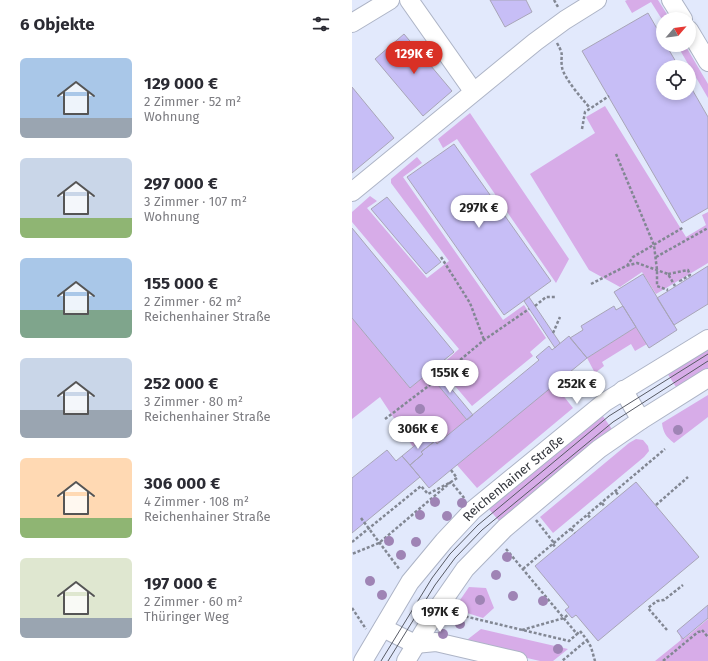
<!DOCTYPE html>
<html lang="de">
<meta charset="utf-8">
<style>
:root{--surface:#fff;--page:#f7f7f7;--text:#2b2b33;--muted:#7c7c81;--accent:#d93025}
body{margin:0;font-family:"Fira Sans",sans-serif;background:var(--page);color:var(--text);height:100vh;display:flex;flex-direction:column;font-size:15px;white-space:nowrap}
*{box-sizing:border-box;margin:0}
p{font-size:13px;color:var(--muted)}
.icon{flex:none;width:22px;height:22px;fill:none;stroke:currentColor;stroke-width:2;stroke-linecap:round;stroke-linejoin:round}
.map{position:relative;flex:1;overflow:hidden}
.side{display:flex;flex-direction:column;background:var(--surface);width:352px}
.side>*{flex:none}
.needle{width:26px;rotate:62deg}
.buttons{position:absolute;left:304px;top:12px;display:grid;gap:8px}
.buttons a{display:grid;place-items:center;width:40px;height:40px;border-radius:50%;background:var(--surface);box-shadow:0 2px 6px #0003;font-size:20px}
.price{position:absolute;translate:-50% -34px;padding:0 9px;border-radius:14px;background:#fff;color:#222;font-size:13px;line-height:26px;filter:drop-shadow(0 1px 2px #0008)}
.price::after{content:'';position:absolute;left:50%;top:24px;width:12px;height:9px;margin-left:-6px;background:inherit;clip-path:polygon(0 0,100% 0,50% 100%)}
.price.active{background:var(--accent);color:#fff}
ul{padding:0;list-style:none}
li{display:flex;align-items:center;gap:12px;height:100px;padding:0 20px}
li span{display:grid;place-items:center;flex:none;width:112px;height:80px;border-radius:6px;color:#555}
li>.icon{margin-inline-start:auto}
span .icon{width:48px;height:48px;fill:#fffc;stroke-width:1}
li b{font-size:17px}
h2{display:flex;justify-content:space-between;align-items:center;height:48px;padding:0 20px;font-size:17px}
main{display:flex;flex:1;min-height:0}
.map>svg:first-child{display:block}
</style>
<main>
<section class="side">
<h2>6 Objekte<svg class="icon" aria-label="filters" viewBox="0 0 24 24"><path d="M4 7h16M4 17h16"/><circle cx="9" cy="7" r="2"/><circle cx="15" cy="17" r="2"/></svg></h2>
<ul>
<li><span style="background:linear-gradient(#a9c7e8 75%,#9aa5b1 0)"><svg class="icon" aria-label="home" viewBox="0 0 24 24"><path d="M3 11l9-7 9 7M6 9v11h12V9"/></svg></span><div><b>129 000 €</b><p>2 Zimmer · 52 m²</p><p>Wohnung</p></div></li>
<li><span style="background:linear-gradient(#c9d6e8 75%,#8fb573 0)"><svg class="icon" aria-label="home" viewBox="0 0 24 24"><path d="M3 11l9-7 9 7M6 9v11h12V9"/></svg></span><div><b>297 000 €</b><p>3 Zimmer · 107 m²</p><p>Wohnung</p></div></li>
<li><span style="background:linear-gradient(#a9c7e8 65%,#7fa58c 0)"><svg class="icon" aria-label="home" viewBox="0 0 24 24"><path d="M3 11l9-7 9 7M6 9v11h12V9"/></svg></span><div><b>155 000 €</b><p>2 Zimmer · 62 m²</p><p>Reichenhainer Straße</p></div></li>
<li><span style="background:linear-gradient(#c9d6e8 65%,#9aa5b1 0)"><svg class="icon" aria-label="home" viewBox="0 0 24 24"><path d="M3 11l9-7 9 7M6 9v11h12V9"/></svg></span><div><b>252 000 €</b><p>3 Zimmer · 80 m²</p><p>Reichenhainer Straße</p></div></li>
<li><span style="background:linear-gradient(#ffd9b3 75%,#8fb573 0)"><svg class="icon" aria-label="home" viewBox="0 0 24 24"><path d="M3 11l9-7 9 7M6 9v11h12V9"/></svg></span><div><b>306 000 €</b><p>4 Zimmer · 108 m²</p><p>Reichenhainer Straße</p></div></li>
<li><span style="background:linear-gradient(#dfe7d0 75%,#9aa5b1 0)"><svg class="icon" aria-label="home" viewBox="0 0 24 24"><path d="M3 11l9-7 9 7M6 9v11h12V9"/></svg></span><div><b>197 000 €</b><p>2 Zimmer · 60 m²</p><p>Thüringer Weg</p></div></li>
</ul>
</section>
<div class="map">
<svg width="356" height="661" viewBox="0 0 356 661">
<rect width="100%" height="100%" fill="#e2e9fc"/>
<!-- green -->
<path fill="#d7ace8" d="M275,0H306L318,19H311V21L299,2L280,13L273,1Z
M325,45H333L356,84V98Z
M253,106L334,237L354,225L350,215L356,212V263L304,294L290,272L268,287L237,270L178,174L243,133L234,117Z
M118,113L217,259L204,283L105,139L91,148L86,139Z
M65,157L70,163L51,177L151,320L172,305L194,338L178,352L181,356L120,406L87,367L107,349L0,222V212L18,196L25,201L15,208L75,278L97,261L39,183V179Z
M0,318L58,388L76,373L115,420L85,444L77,434L61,447L28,397L0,419Z
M284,327L295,344L283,351L279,344L250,362L252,366L243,373L235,358Z
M356,343V372L326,390L313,370Z
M202,384L221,408L125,488L105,465Z
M356,395V417L322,443C314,437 311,432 310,423Z
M248,412L262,432L150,524L134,506Z
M284,439L291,440L296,446L297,451L292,457L201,533L188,517L277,443Z
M117,587L134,588L142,608L131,618L109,611L106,603Z
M356,619V661H303L329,640L328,634L332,639Z
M129,629L216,649L201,661H188L111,643Z"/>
<!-- building -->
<path fill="#c7bef6" stroke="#a8a5b7" d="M138,0H174L180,12L153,27Z
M296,13L311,39V45H314L327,67H311V93H337V84L356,117V208L330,223L230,51Z
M52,34L100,91L71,116L23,59Z
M0,87L42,138L0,173Z
M102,144L199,281L152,315L55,177Z
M35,197L89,262L74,274L19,209Z
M0,228L102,352L58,388L0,318Z
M356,266V304L322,325L305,298Z
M291,274L325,330L297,348L262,292Z
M177,297L208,343L203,348L172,301Z
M262,306L264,310L271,306L284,327L235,358L218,338L231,330L229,326Z
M217,336L235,358L77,488L58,465L71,454L69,452L83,441L85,444L187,360L184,357L197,346L200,350Z
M82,368L121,415L115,420L76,373Z
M77,434L83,441L69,452L71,454L58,465L50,456Z
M35,450L44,461L50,456L68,477L0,533V478Z
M284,482L347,557L246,641L224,615L220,618L213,610L217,607L183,566Z
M356,605V618L331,639L325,631Z"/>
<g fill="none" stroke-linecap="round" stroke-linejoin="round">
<defs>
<g id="minor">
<path d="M57,0L121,91"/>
<path d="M319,0L331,19"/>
<path d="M0,23L38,0"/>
<path d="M337,30L356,62"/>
<path d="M0,192L183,42L213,20L245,0"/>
<path d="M271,390L289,420"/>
<path d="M31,628L63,644"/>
<path d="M63,644L84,642L166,661"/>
<path id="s1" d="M11,661L58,582L92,541L121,510L253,402L356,339"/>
<path d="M54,661L88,605L113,569L153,528L247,449L289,420L356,378"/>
</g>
</defs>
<!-- minor casing -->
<use href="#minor" stroke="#adb4c6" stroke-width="20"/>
<!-- path -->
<path stroke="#828793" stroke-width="2.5" stroke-dasharray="3 2" stroke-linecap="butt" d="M202,0L206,7
M205,43C213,57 208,54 210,67C211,77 231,100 238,108
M230,129L233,112L257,96
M264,154L302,245L305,270V286L316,290
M89,257L118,303L132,340
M304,257L356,228
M275,266L281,257L332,227
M316,274L336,270L338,275L328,281L329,283
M239,284L274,266L285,263L316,274L323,286
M183,306L194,297H204
M201,333L208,317
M89,376L132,340L177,309
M33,419L83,381
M99,470L105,478L99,482L113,499
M264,492L267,496
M250,503L253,507
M304,505L336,477
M236,515L239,519
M9,518L48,570
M184,520L202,543
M219,529L223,533
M0,542L69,486L76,494L99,482L27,543L0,554
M201,544L204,548
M154,549L225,634L228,631L235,640L210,661
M171,569L313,449
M0,608L14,629
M99,613L217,641L225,634
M170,630L212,618L217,614
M315,630L296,608L305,601L312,600L331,585
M350,630L356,637
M235,640L239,647L243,661
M311,661L346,632L351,631"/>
<!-- minor -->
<use href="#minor" stroke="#fff" stroke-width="18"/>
<!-- tram -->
<path stroke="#575a64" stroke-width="1" d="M29,661L80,578L98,554L126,525L257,416L356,354
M36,661L83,585L103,558L130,530L261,422L356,361"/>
</g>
<!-- trees -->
<g fill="#9f84b5">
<circle cx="68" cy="409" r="5"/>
<circle cx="326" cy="430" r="5"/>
<circle cx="83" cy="502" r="5"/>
<circle cx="110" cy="503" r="5"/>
<circle cx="68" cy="515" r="5"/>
<circle cx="95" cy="516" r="5"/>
<circle cx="37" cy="541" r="5"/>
<circle cx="64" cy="542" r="5"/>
<circle cx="49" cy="555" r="5"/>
<circle cx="155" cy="557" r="5"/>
<circle cx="144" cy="575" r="5"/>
<circle cx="18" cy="581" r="5"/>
<circle cx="30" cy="595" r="5"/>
<circle cx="161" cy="596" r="5"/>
<circle cx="128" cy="600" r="5"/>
<circle cx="191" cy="601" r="5"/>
<circle cx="72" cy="614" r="5"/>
<circle cx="108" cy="624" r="5"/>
<circle cx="91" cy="634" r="5"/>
<circle cx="206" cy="649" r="5"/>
</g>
<g text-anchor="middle" stroke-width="4" stroke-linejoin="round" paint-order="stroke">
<!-- street labels -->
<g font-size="13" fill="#33363d" stroke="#fff">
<text dy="5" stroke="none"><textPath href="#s1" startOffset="239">Reichenhainer Straße</textPath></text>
</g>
</g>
</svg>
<div class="buttons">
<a><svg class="needle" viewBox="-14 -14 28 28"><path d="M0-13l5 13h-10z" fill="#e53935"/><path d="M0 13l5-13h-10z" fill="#7c7c81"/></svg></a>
<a><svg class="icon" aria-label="locate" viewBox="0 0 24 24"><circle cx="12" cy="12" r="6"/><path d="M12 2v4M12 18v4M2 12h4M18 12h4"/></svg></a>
</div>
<b class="price active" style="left:62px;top:75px">129K €</b>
<b class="price" style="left:127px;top:229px">297K €</b>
<b class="price" style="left:98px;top:394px">155K €</b>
<b class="price" style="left:225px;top:405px">252K €</b>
<b class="price" style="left:66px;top:450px">306K €</b>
<b class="price" style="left:88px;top:633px">197K €</b>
</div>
</main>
